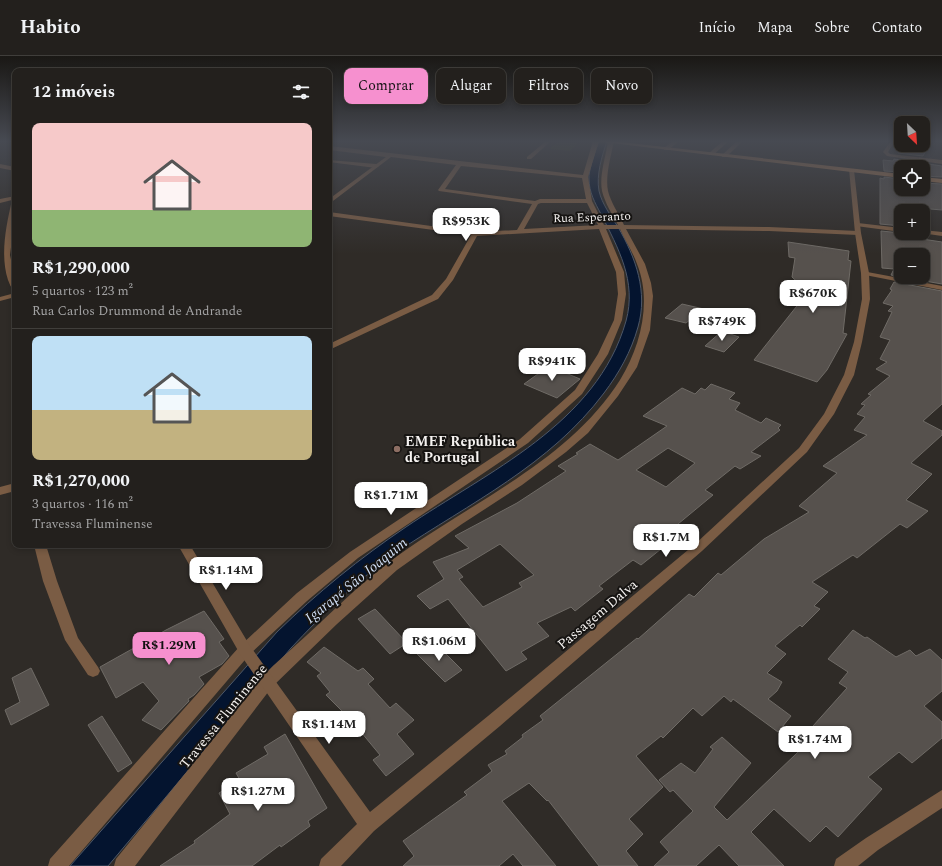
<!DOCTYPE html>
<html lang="pt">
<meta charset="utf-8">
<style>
:root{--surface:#23201d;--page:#2f2d2a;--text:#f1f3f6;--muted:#a3a3a4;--line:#403e3b;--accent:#f690cf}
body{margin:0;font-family:Spectral,serif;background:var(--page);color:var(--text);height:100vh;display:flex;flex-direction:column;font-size:15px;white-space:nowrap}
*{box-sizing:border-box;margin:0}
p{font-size:13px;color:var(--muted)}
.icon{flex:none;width:22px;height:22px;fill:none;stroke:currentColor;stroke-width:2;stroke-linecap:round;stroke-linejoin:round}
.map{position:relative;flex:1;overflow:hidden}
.drawer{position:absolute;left:12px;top:12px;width:320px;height:480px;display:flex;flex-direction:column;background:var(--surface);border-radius:8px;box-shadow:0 2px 6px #0003,0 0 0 1px var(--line)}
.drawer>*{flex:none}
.hud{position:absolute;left:344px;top:12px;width:380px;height:36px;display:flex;gap:8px}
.needle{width:26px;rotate:155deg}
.buttons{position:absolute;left:894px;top:60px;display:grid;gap:8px}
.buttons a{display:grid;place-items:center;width:36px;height:36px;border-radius:8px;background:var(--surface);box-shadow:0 2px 6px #0003,0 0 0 1px var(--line);font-size:20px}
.price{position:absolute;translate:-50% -34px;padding:0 9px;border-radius:8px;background:#fff;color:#222;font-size:13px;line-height:26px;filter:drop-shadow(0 1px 2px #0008)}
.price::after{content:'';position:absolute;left:50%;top:24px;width:12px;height:9px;margin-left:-6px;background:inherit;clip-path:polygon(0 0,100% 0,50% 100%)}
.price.selected{background:var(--accent);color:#111}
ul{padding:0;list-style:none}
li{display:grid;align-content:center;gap:8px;height:212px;padding:0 20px}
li+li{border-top:1px solid var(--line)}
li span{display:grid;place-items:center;height:124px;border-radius:8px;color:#555}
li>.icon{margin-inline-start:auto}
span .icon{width:72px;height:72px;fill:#fffc;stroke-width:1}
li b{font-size:17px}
h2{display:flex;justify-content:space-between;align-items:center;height:48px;padding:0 20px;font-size:17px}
.chip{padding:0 14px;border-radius:8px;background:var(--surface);box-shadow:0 2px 6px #0003,0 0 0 1px var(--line);font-size:14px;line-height:36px}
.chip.selected{background:var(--accent);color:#111}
header{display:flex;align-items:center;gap:24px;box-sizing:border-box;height:56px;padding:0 20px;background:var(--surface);border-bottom:1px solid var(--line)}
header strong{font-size:19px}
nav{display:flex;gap:22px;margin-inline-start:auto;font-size:14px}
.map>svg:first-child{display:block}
</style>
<header>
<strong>Habito</strong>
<nav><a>Início</a><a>Mapa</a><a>Sobre</a><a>Contato</a></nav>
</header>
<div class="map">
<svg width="942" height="810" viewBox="0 0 942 810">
<rect width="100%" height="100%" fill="#2f2b27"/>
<!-- green -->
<path fill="#383e22" d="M558,85L578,87L570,95L550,93Z"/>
<!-- water -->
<path fill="#04142f" stroke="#4c5769" d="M599,85H607C602,100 596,119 599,135C602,148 611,160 618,171C636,202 648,236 638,271C631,296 619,317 604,337C550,409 470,447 397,496C358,523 323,558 291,592L108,810H70L277,576C317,537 360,502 406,471C487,416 597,368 626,265C637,225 618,192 601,158C595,147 589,136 589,123C588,116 596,92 599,85Z"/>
<!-- building -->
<path fill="#56514d" stroke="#6f6b66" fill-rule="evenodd" d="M903,89H929L923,100L898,97Z
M894,103L942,110V121L923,120V111H901V116L884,115L883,104L893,105Z
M884,121L901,123V133H923V127L942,128V154L919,152V155H901V170L880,168V122L884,123Z
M881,175L901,177H920L922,183L942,186V228L902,221H923V199H901V221L891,219L894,213L882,212Z
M788,186L849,195L848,204L851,205L843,277L847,278L827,314L817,326L754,304L808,236L792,221L795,202L789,201Z
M894,226L942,235V348L923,365L942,375V379L911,407L932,418L906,444L928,455L907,472L900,468L857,502L853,499L812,526L828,536L814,550L820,553L802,571L800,569L775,590L786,598L767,617L782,626L777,635L768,643L791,660L778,676L733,643L731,646L724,640L702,660L693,652L663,682L661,680L636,700L663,731L629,763L643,778L626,795L638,810H599L548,744L547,745L529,727L502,745L556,810H523L513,798L499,810H403L414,800L403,785L467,739L464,736L492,715L488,709L507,698L505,695L523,681L522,679L543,664L540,660L637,582L638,583L689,538L694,541L718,517L721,519L764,483L809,456L799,450L837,417L823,410L867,379L854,374L865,361L857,358L865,349L861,348L871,339L868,338L890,320L876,313L887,306L880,303L890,284L880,281L892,256L888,255L893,250L883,247L892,234L890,233Z
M682,248L704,253L686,267L665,262Z
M722,275L739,281L724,296L705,290Z
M549,310L580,323L557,342L524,328Z
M711,328L735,337L729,343L740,347L735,354L761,367L766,362L781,369L778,372L780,374L751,396L761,400L740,413L735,410L705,434L713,439L678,468L686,473L641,509L633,504L599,530L603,533L575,555L571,551L537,567L549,580L521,596L527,603L506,615L448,543L430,553L417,540L444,523L433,506L469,492L455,480L517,447L566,415L558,410L578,398L576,397L590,388L618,404L667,370L643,360L682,332L695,338L701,332L705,334ZM668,392L695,407L666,431L636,414ZM500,488L534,519L519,527L522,531L483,551L459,523L463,521L457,514Z
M375,553L407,587L390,598L358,563Z
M204,555L224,583L219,586L229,600L222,608L199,621L204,628L194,639L188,643L189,645L161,674L142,664L159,645L143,626L116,642L100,611L166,574Z
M853,574L865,582L867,581L896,601L910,594L916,600L930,593L942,604V635L924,650L942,666V682L912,707L899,696L868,721L882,733L838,781L826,770L810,786L774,753L751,776L784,810H739L719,789L696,810H654L669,796L660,786L693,755L673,734L670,736L659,724L681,707L695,717L713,693L710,691L722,681L751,707L714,751L727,764L819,676L813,670L847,632L839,627L848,616L828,603Z
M433,585L462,614L445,626L416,597Z
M324,591L358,615L363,612L374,623L368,628L390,652L396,647L414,664L397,678L414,698L386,720L373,704L380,699L356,670L351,673L339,657L342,655L326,639L330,636L317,620L321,617L307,606Z
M31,612L49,649L11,669L5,654L20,646L12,622Z
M102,660L132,707L118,716L88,669Z
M285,678L327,752L308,765L310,770L281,791L280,789L252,810H160L195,787L194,785L230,758L219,737L240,724L236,717L268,698L264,691Z"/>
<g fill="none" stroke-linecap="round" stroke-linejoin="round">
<!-- service -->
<path fill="#7a5c44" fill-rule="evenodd" d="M546,85H551L531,103H527V101Z
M891,85H895L888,96L890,98L942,104V108L887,100L883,96Z
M329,104L376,108L379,110L376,112L329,106Z"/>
<!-- minor -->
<path fill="#7a5c44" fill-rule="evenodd" d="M593,85H599L588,121L592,145L604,169H618C612,158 605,147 602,135C599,119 606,100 608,85H614C611,100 605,120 608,135C611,147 619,158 624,169L769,171L858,175L861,177L858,179L769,175L626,173L645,208L651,227L653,240L650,274L637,311L618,340L588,377L566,396L522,429L462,468L397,514L337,568L272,631L135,810H114L116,803C149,763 181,722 214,682C230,662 245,639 262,621C276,606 292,593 307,579C333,555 359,529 388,507C464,449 567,408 620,324C641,290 652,245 637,208C633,196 625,185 620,173H606L624,216L626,238L622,264L608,298L582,338L528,387L358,502L307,545L250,598L69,810H48L50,803L240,590L297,537L350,496L520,383L575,334L598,298L614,264L618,238L616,216L599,173L477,180L453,224L438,243L329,294V288L432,239L446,223L471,179L329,160V156L475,176L517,174L532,148L439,135L438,134L456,109L391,101L329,148V143L386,101L329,94V90L583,119ZM461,110L582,122L586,143H540L535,145L445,133ZM541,147H587L598,169L524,173L538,148Z
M673,85H679L668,94H664V92Z
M723,85H729L713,99H709V97Z
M737,85H743L726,101H722V99Z
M0,108L15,111V115L0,112Z
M15,140V160L10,199L15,222V233C10,232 10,228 8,224C0,199 6,170 12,144L0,147V143Z
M858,167L901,172V176L856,170V168Z
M923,174L942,176V180L921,177H923Z
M862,215L942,230V234L865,219L861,217Z
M15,237V241L0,245V241Z
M34,489H46L57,525L78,582L98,611L100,615L98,619L93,621L88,619L65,584L43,525Z
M942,734V752L878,794L858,810H834L836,803L866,782Z"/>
<!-- tertiary -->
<path fill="#7a5c44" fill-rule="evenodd" d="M849,113L854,114L861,177L869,217L870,243L862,286L854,319L834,358L807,396L702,495L500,670L374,775L341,810H319L321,803L357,768L240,598L178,489H190L250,590L370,756L488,660L694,489L799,392L824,358L844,319L854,286L862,243L861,217L855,177Z
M15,427V435L0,439V431Z"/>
<!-- secondary -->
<path fill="#a6764f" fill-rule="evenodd" d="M595,85H612L901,118V122Z
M923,121L942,123V127L923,125Z"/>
</g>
<!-- sky -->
<linearGradient id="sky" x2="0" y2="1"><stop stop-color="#1a1815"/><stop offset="0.43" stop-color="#474a52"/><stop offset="1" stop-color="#474a52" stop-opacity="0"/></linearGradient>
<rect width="942" height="198" fill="url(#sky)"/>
<!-- markers -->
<circle fill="#8d6e63" stroke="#161412" stroke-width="1.5" cx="397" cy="393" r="4"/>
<g text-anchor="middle" stroke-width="4" stroke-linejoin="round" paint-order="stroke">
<!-- far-street labels -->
<g font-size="12" fill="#f5f2f0" stroke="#161412">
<text transform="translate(592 161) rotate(-2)" y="4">Rua Esperanto</text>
</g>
<!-- poi labels -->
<g font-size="14" font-weight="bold" fill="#f5f2f0" stroke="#161412" text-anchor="start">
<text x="405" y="390">EMEF República<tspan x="405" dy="16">de Portugal</tspan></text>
</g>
<!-- street labels -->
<g font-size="14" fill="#f5f2f0" stroke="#161412">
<text transform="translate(597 558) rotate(-40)" y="5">Passagem Dalva</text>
<text transform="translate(223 660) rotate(-51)" y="5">Travessa Fluminense</text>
</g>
<!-- water labels -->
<g font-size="15" font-style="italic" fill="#d0dff6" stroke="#161412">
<text transform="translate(356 524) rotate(-39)" y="5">Igarapé São Joaquim</text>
</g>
</g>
</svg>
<div class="buttons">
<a><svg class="needle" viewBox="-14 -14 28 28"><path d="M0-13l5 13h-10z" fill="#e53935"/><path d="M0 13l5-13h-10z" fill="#a3a3a4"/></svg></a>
<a><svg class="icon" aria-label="locate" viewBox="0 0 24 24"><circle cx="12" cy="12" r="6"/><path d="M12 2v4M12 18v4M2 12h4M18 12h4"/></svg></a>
<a>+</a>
<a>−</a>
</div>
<b class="price" style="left:466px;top:186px">R$953K</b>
<b class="price" style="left:813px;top:258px">R$670K</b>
<b class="price" style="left:722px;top:286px">R$749K</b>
<b class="price" style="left:552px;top:326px">R$941K</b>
<b class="price" style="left:391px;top:460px">R$1.71M</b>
<b class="price" style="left:666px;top:502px">R$1.7M</b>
<b class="price" style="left:226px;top:535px">R$1.14M</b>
<b class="price" style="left:439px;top:606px">R$1.06M</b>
<b class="price selected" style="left:169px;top:610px">R$1.29M</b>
<b class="price" style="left:329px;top:689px">R$1.14M</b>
<b class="price" style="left:815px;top:704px">R$1.74M</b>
<b class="price" style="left:258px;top:756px">R$1.27M</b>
<div class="hud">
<a class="chip selected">Comprar</a>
<a class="chip">Alugar</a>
<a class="chip">Filtros</a>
<a class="chip">Novo</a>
</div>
<section class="drawer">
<h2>12 imóveis<svg class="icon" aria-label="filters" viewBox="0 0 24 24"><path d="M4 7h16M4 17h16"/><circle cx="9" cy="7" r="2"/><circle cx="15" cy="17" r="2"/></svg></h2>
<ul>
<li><span style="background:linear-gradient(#f6c9c9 70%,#8fb573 0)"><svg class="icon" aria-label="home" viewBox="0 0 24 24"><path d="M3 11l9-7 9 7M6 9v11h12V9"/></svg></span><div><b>R$1,290,000</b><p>5 quartos · 123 m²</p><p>Rua Carlos Drummond de Andrande</p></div></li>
<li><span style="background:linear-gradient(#bfe0f5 60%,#c2b280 0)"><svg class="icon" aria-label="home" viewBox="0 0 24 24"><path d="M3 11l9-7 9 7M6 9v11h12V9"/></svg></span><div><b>R$1,270,000</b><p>3 quartos · 116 m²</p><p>Travessa Fluminense</p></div></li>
</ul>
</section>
</div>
